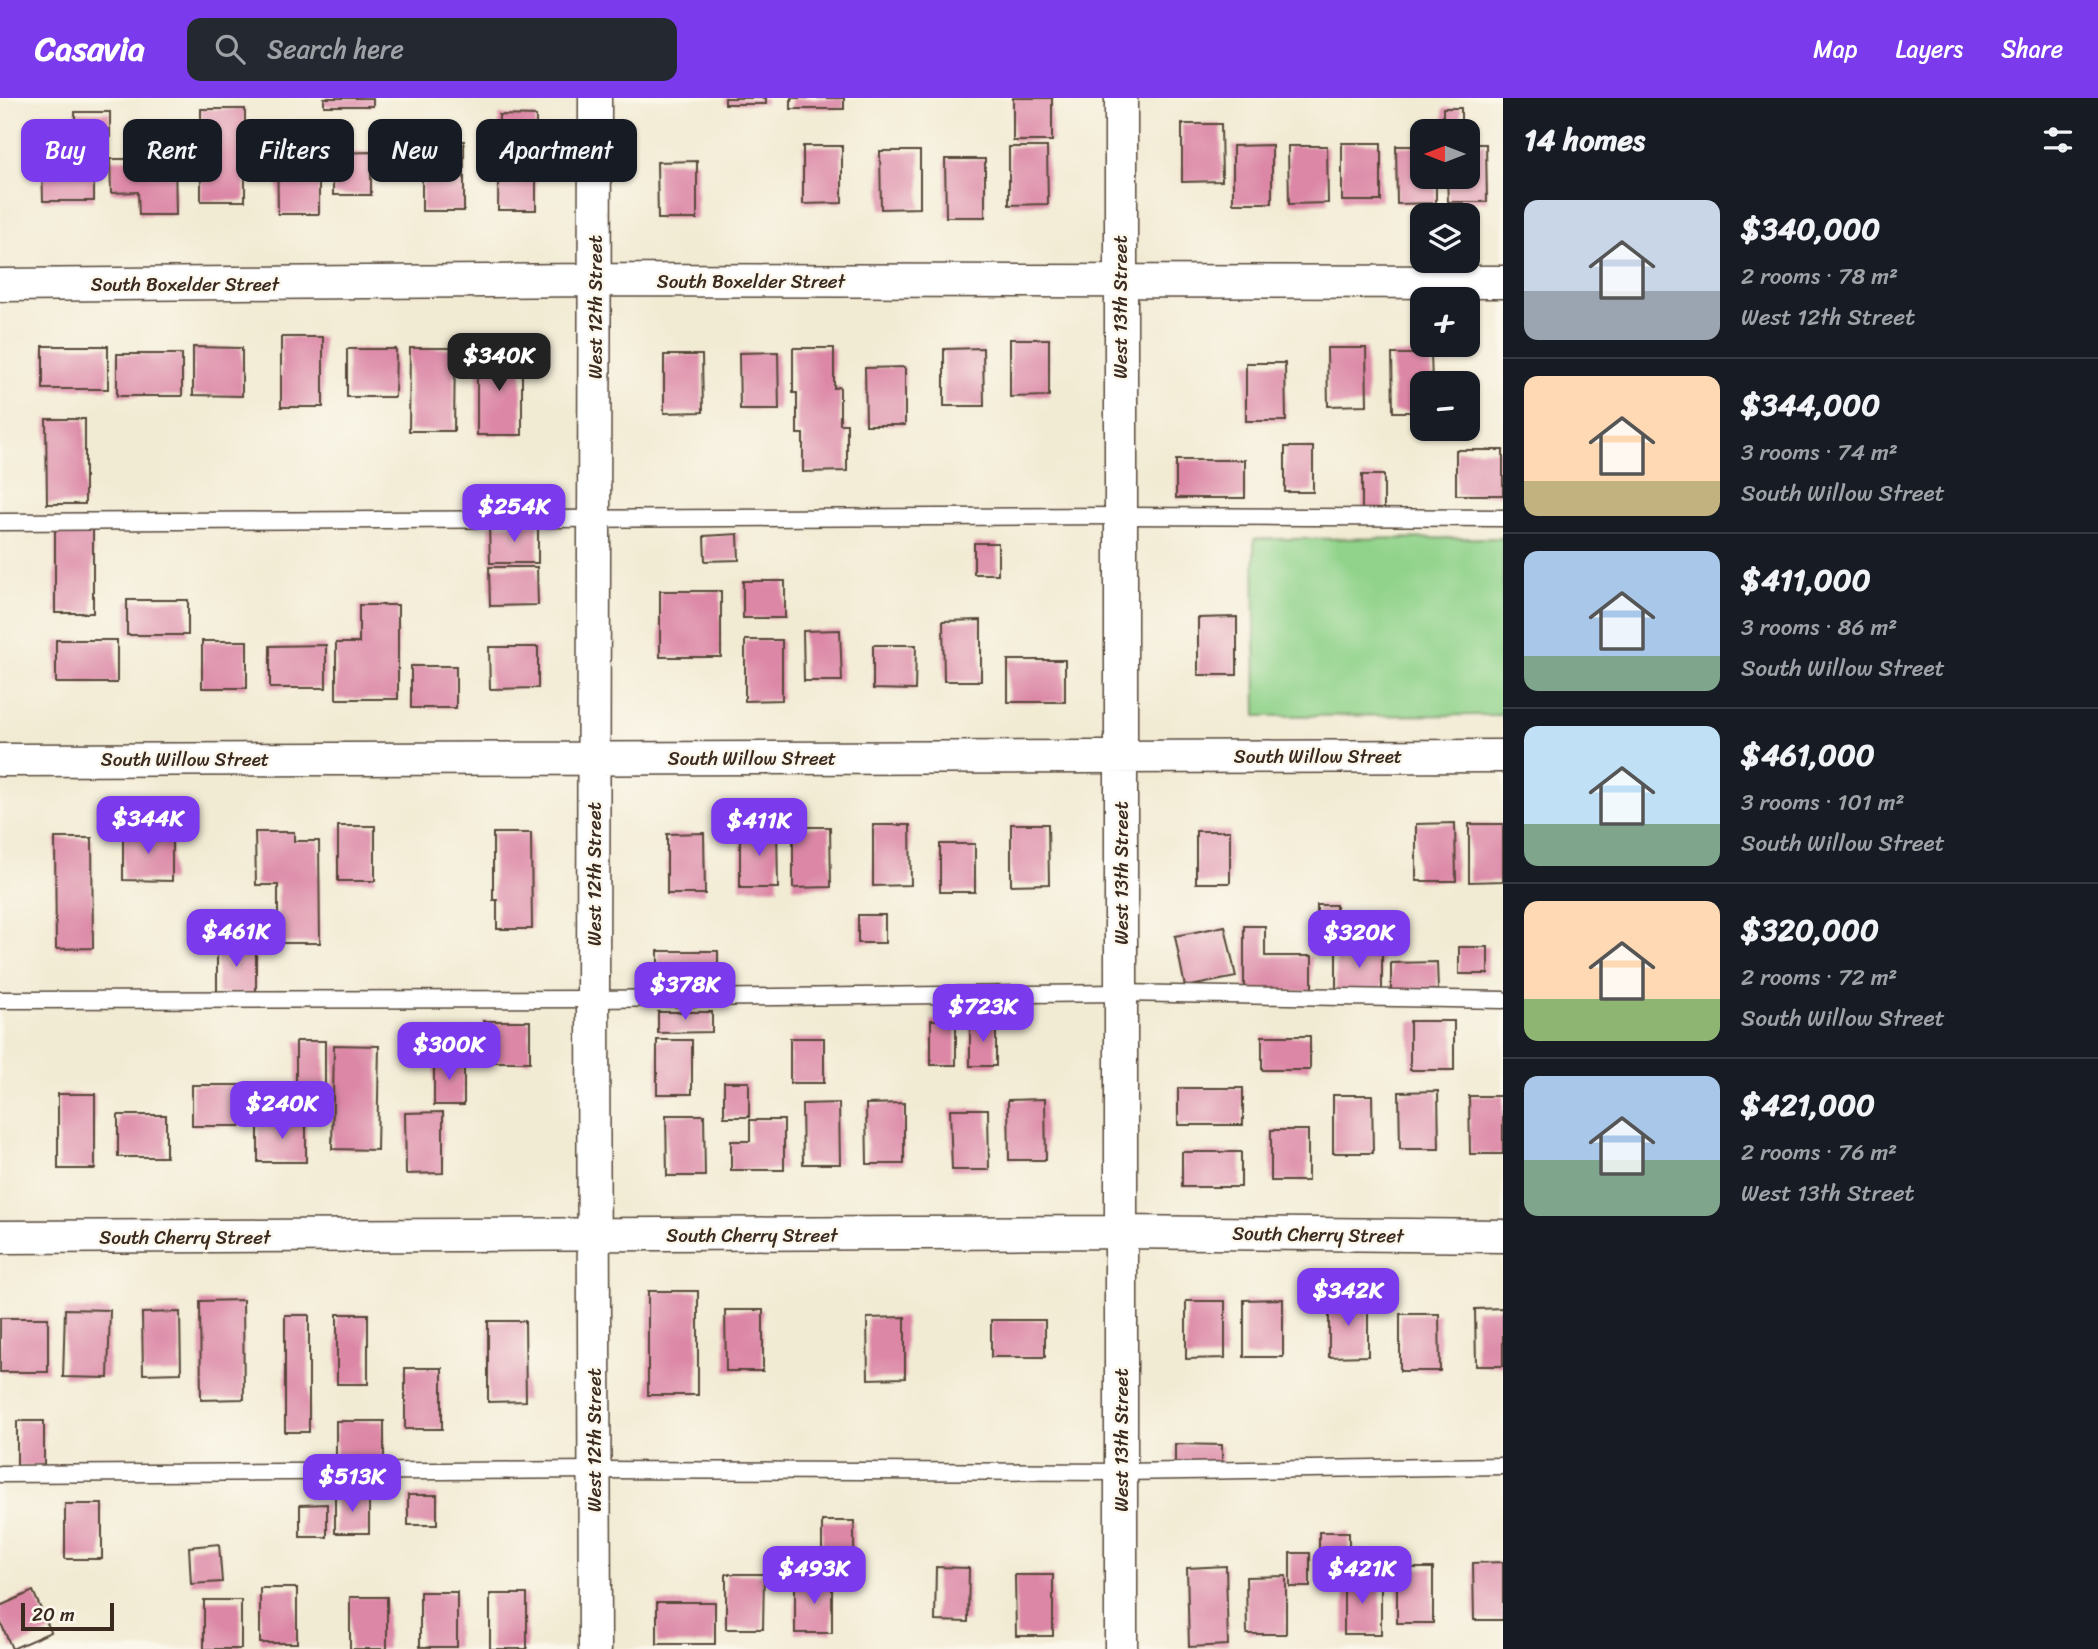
<!DOCTYPE html>
<meta charset="utf-8">
<style>
:root{--surface:#171b24;--page:#242831;--text:#f1f3f6;--muted:#9ea1a6;--line:#363941;--accent:#7c3aed}
body{margin:0;font-family:Sriracha,sans-serif;background:var(--page);color:var(--text);height:100vh;display:flex;flex-direction:column;font-size:26px;white-space:nowrap}
*{box-sizing:border-box;margin:0}
p{font-size:23px;color:var(--muted)}
.icon{flex:none;width:38px;height:38px;fill:none;stroke:currentColor;stroke-width:2;stroke-linecap:round;stroke-linejoin:round}
.map{position:relative;flex:1;overflow:hidden}
.details{display:flex;flex-direction:column;background:var(--surface);width:595px}
.details>*{flex:none}
.hud{position:absolute;left:21px;top:21px;width:665px;height:63px;display:flex;gap:14px}
.needle{width:46px;rotate:270deg}
.fabs{position:absolute;left:1410px;top:21px;display:grid;gap:14px}
.fabs a{display:grid;place-items:center;width:70px;height:70px;border-radius:14px;background:var(--surface);box-shadow:0 2px 5px #0004;font-size:35px}
.scale{position:absolute;left:21px;bottom:18px;width:93px;box-sizing:border-box;padding-left:7px;border:4px solid #3b2a1e;border-top:0;font-size:19px;line-height:24px;white-space:nowrap;color:#3b2a1e;-webkit-text-stroke:5px #fbf7ec;paint-order:stroke}
.price{position:absolute;translate:-50% -60px;padding:0 16px;border-radius:14px;background:var(--accent);color:#fff;font-size:23px;line-height:46px;filter:drop-shadow(0 2px 4px #0008)}
.price::after{content:'';position:absolute;left:50%;top:42px;width:21px;height:16px;margin-left:-10px;background:inherit;clip-path:polygon(0 0,100% 0,50% 100%)}
.price.on{background:#222;color:#fff}
ul{padding:0;list-style:none}
li{display:flex;align-items:center;gap:21px;height:175px;padding:0 21px}
li+li{border-top:2px solid var(--line)}
li span{display:grid;place-items:center;flex:none;width:196px;height:140px;border-radius:14px;color:#555}
li>.icon{margin-inline-start:auto}
span .icon{width:84px;height:84px;fill:#fffc;stroke-width:1}
li b{font-size:30px}
h2{display:flex;justify-content:space-between;align-items:center;height:84px;padding:0 21px;font-size:30px}
.tag{padding:0 24px;border-radius:14px;background:var(--surface);box-shadow:0 2px 5px #0004;font-size:24px;line-height:63px}
.tag.on{background:var(--accent);color:#fff}
header{display:flex;align-items:center;gap:42px;box-sizing:border-box;height:98px;padding:0 35px;background:var(--accent);color:#fff}
header strong{font-size:33px}
nav{display:flex;gap:38px;margin-inline-start:auto;font-size:24px}
.search{width:490px;height:63px;background:var(--page);display:flex;align-items:center;gap:18px;box-sizing:border-box;padding:0 24px;border-radius:14px;color:var(--muted);font-size:26px}
main{display:flex;flex:1;min-height:0}
.map>svg:first-child{display:block}
</style>
<header>
<strong>Casavia</strong>
<div class="search"><svg class="icon" aria-label="search" viewBox="0 0 24 24"><circle cx="10" cy="10" r="6"/><path d="M15 15l6 6"/></svg>Search here</div>
<nav><a>Map</a><a>Layers</a><a>Share</a></nav>
</header>
<main>
<div class="map">
<svg width="1503" height="1551" viewBox="0 0 1503 1551">
<rect width="100%" height="100%" fill="#fbf7ec"/>
<filter id="ink" filterUnits="userSpaceOnUse"><feTurbulence type="fractalNoise" baseFrequency=".0143" numOctaves="2"/><feDisplacementMap in="SourceGraphic" scale="14" xChannelSelector="R" yChannelSelector="G"/><feConvolveMatrix kernelMatrix="1 2 1 2 8 2 1 2 1" color-interpolation-filters="sRGB"/></filter>
<filter id="wash" filterUnits="userSpaceOnUse"><feTurbulence type="fractalNoise" baseFrequency=".00686" numOctaves="4" result="noise"/><feDisplacementMap in="SourceGraphic" scale="28" xChannelSelector="R" yChannelSelector="G"/><feGaussianBlur stdDeviation="1.57" result="paint"/><feColorMatrix in="noise" values="0 0 0 0 0 0 0 0 0 0 0 0 0 0 0 0 0 1.4 0 .05"/><feComposite in="paint" operator="in"/></filter>
<g filter="url(#wash)">
<rect width="100%" height="100%" fill="#f2ebd4"/>
<!-- green -->
<path fill="#91d38b" stroke="#667e54" stroke-width="2" d="M1503,440V617L1256,618L1254,441Z"/>
<g id="blocks">
<!-- building -->
<path fill="#dc87a6" d="M324,0H373V8H324Z
M725,0H766V6H725Z
M791,0H844V11H791Z
M1013,0H1052V43H1013Z
M1443,10H1461V33H1443Z
M201,11H245V103H201Z
M75,14H110V56H75Z
M499,17L536,18V112H498Z
M1182,26H1221L1222,83L1182,84Z
M422,43H464V113H422Z
M1342,45H1381V103H1342Z
M1468,46H1486L1487,104H1448L1447,79H1468Z
M277,47H319V116H278Z
M1272,47V105H1233V48Z
M803,48H842V105L803,106Z
M1288,48H1327L1328,105L1289,106Z
M1396,48H1423V79H1436V105L1397,106Z
M1009,49H1047L1048,106L1009,107Z
M880,53H920V110L881,111Z
M371,54V97H333V55Z
M42,61H94V103H43Z
M110,61H175L176,117H139L138,94L111,95Z
M945,61H985V119H946Z
M697,63V121H658L657,64Z
M281,239H323V309H281Z
M1010,241H1049V298L1010,299Z
M43,248H108V291H43Z
M193,249L242,250V298L193,297Z
M410,250H455L454,333H409Z
M793,250H834V290L840,289V326H847V373L803,374V336H797V295H793Z
M983,250L984,308H944V251Z
M1327,250H1366L1367,307L1328,308Z
M347,251H396L395,299H347Z
M477,253H522V337H477Z
M778,254L779,312H740L739,255Z
M117,256H182V298H117Z
M1392,256H1431L1432,285H1423V314H1393Z
M664,257H702L703,314L664,315Z
M1246,265H1285L1286,323H1246Z
M905,269V327H866L865,270Z
M46,321H85V406H47Z
M1285,349H1313V394H1285Z
M1456,352H1503V397H1456Z
M1176,362H1245V400H1176Z
M1362,377H1384V418H1362Z
M538,426V465H490L489,427Z
M55,431H93V515H55Z
M738,436L739,462L705,463L704,438Z
M974,445H998V476H974Z
M489,469H537L538,507L490,508Z
M743,483H785V520H743Z
M660,493H721V559H660Z
M127,502H188V537H127Z
M359,507H398V601H336V545H359Z
M1237,519V577H1198V520Z
M981,522V583H944L943,523Z
M840,532L842,583H804L803,533Z
M56,542H117V585H56Z
M745,542H782V602L745,603Z
M202,543H247V590H202Z
M326,547V590H270V548Z
M873,547H916L915,592L873,591Z
M489,549H538V590L490,591Z
M1008,562H1065V604H1008Z
M411,568H456V610H411Z
M1455,725L1456,783H1416V726Z
M1011,726H1048L1049,786L1011,787Z
M1469,726H1503V783L1469,784Z
M873,727H910L911,787L873,788Z
M338,728H375V783H338Z
M777,729L778,790H740V730Z
M793,729H830L831,789L793,790Z
M1196,733H1230V785H1196Z
M123,734H172V783L123,782Z
M255,734H294V743H319L320,845H278V787H256Z
M493,735H531L532,831H497V802H493Z
M704,735L705,796H667V736Z
M55,740H92L93,850L56,851Z
M940,746H975V794H940Z
M1317,807H1336V840H1317Z
M858,817H885V845H858Z
M1225,828L1236,879L1185,889L1175,838Z
M1244,828H1265V858H1312V893H1244Z
M217,846H256V896H217Z
M1336,846H1382V898H1336Z
M1459,849H1488V876H1459Z
M658,853H718V897H658Z
M1437,864L1438,892L1391,893V865Z
M658,914H712V934L658,935Z
M931,922H956V967H931Z
M483,923H530V964H483Z
M1410,923H1454V972H1410Z
M970,924H996V968H970Z
M1262,938H1310V972H1262Z
M790,940H824V985H790Z
M657,942H692V996H657Z
M296,943H325V987H296Z
M334,947L379,948L377,1052L332,1051Z
M434,962H464V1007H434Z
M724,984H749V1019H724Z
M192,987H241V1028H192Z
M1178,990H1243V1027H1178Z
M1438,993L1439,1051H1400L1399,994Z
M58,996H95V1071H58Z
M1333,997H1372L1373,1055H1333Z
M1469,998H1503V1056H1470Z
M1045,1001L1046,1062H1009L1008,1002Z
M839,1005L840,1066H803L802,1006Z
M904,1005V1066H867L866,1006Z
M950,1011H988L989,1072H952Z
M443,1014V1075L406,1076L405,1015Z
M118,1017H166V1059H118Z
M666,1017H704L705,1078H667Z
M258,1022H306V1064H258Z
M750,1022H784V1072H731V1043H750Z
M1271,1032H1308V1083H1271Z
M1182,1054H1241V1089H1182Z
M648,1193H698V1297H648Z
M1283,1201V1259H1244V1202Z
M1329,1201H1368V1258L1329,1259Z
M243,1202L244,1301L201,1302L200,1203Z
M1186,1203H1225V1260L1186,1261Z
M1503,1210V1268H1476L1475,1211Z
M65,1211L110,1212L108,1280L63,1279Z
M725,1212H763V1273H726Z
M180,1214L181,1275L143,1276L142,1215Z
M337,1216H368V1286H337Z
M1400,1216H1439L1440,1273H1400Z
M285,1217H309V1334H285Z
M905,1219V1280L868,1281L867,1220Z
M0,1220H48V1274H0Z
M991,1222H1045V1259H991Z
M488,1223H525L526,1303L488,1304Z
M405,1270H442V1331H405Z
M17,1323H44V1368H17Z
M336,1323H384V1368H336Z
M1175,1346L1222,1347V1367H1175Z
M335,1397H369V1435H335Z
M408,1397H437V1427H408Z
M65,1406H102V1461H65Z
M327,1406V1439H300V1407Z
M822,1423H854V1463H822Z
M1319,1434H1349V1475H1319Z
M219,1446L222,1484L191,1486L189,1449Z
M1290,1455H1310V1489H1290Z
M1503,1464V1522H1474L1473,1465Z
M1226,1468L1228,1547L1189,1549L1187,1470Z
M936,1469L969,1470L968,1524L935,1523Z
M1397,1470H1433V1525H1397Z
M726,1476H764L763,1531H726Z
M1015,1477H1053V1538H1016Z
M1286,1478V1536H1247L1246,1479Z
M795,1480H832V1535H795Z
M1344,1481H1381V1536H1344Z
M260,1490H297V1545H260Z
M33,1493L51,1534L12,1551L0,1523V1508Z
M420,1494H457V1549H420Z
M490,1496H527V1551H490Z
M350,1499H387V1551H350Z
M204,1502H241V1551H204Z
M657,1504H715V1546H657Z"/>
</g>
</g>
<g filter="url(#ink)">
<use href="#blocks" fill-opacity="0" stroke="#564739" stroke-width="2"/>
<g fill="none" stroke-linecap="round" stroke-linejoin="round">
<defs>
<path id="service" d="M0,424L1121,418L1503,420
M0,902L593,901L1121,895L1503,902
M0,1376L594,1372L1121,1374L1503,1368"/>
<path id="minor" d="M1121,0V1551
M0,187L595,182L1503,184
M0,662L1503,658
M0,1139L1121,1134L1503,1138
M595,1551L593,901L595,0"/>
</defs>
<!-- service casing -->
<use href="#service" stroke="#564739" stroke-width="19"/>
<!-- minor casing -->
<use href="#minor" stroke="#564739" stroke-width="35"/>
<!-- service -->
<use href="#service" stroke="#fff" stroke-width="16"/>
<!-- minor -->
<use href="#minor" stroke="#fff" stroke-width="32"/>
</g>
</g>
<g text-anchor="middle" stroke-width="5" stroke-linejoin="round" paint-order="stroke">
<!-- street labels -->
<g font-size="19" fill="#3b2a1e" stroke="#fbf7ec">
<text x="751" y="190">South Boxelder Street</text>
<text x="185" y="193">South Boxelder Street</text>
<text transform="translate(595 209) rotate(-90)" y="7">West 12th Street</text>
<text transform="translate(1120 209) rotate(-90)" y="7">West 13th Street</text>
<text x="1318" y="665">South Willow Street</text>
<text x="752" y="667">South Willow Street</text>
<text x="185" y="668">South Willow Street</text>
<text transform="translate(1121 775) rotate(-90)" y="7">West 13th Street</text>
<text transform="translate(594 776) rotate(-90)" y="7">West 12th Street</text>
<text transform="translate(1318 1136) rotate(1)" y="7">South Cherry Street</text>
<text x="752" y="1144">South Cherry Street</text>
<text x="185" y="1146">South Cherry Street</text>
<text transform="translate(594 1342) rotate(-90)" y="7">West 12th Street</text>
<text transform="translate(1121 1342) rotate(-90)" y="7">West 13th Street</text>
</g>
</g>
</svg>
<div class="fabs">
<a><svg class="needle" viewBox="-14 -14 28 28"><path d="M0-13l5 13h-10z" fill="#e53935"/><path d="M0 13l5-13h-10z" fill="#9ea1a6"/></svg></a>
<a><svg class="icon" aria-label="layers" viewBox="0 0 24 24"><path d="M12 4l9 5-9 5-9-5zM3 14l9 5 9-5"/></svg></a>
<a>+</a>
<a>−</a>
</div>
<div class="scale">20 m</div>
<b class="price on" style="left:499px;top:295px">$340K</b>
<b class="price" style="left:514px;top:446px">$254K</b>
<b class="price" style="left:148px;top:758px">$344K</b>
<b class="price" style="left:759px;top:760px">$411K</b>
<b class="price" style="left:236px;top:871px">$461K</b>
<b class="price" style="left:1359px;top:872px">$320K</b>
<b class="price" style="left:685px;top:924px">$378K</b>
<b class="price" style="left:983px;top:946px">$723K</b>
<b class="price" style="left:449px;top:984px">$300K</b>
<b class="price" style="left:282px;top:1043px">$240K</b>
<b class="price" style="left:1348px;top:1230px">$342K</b>
<b class="price" style="left:352px;top:1416px">$513K</b>
<b class="price" style="left:814px;top:1508px">$493K</b>
<b class="price" style="left:1362px;top:1508px">$421K</b>
<div class="hud">
<a class="tag on">Buy</a>
<a class="tag">Rent</a>
<a class="tag">Filters</a>
<a class="tag">New</a>
<a class="tag">Apartment</a>
</div>
</div>
<section class="details">
<h2>14 homes<svg class="icon" aria-label="filters" viewBox="0 0 24 24"><path d="M4 7h16M4 17h16"/><circle cx="9" cy="7" r="2"/><circle cx="15" cy="17" r="2"/></svg></h2>
<ul>
<li><span style="background:linear-gradient(#c9d6e8 65%,#9aa5b1 0)"><svg class="icon" aria-label="home" viewBox="0 0 24 24"><path d="M3 11l9-7 9 7M6 9v11h12V9"/></svg></span><div><b>$340,000</b><p>2 rooms · 78 m²</p><p>West 12th Street</p></div></li>
<li><span style="background:linear-gradient(#ffd9b3 75%,#c2b280 0)"><svg class="icon" aria-label="home" viewBox="0 0 24 24"><path d="M3 11l9-7 9 7M6 9v11h12V9"/></svg></span><div><b>$344,000</b><p>3 rooms · 74 m²</p><p>South Willow Street</p></div></li>
<li><span style="background:linear-gradient(#a9c7e8 75%,#7fa58c 0)"><svg class="icon" aria-label="home" viewBox="0 0 24 24"><path d="M3 11l9-7 9 7M6 9v11h12V9"/></svg></span><div><b>$411,000</b><p>3 rooms · 86 m²</p><p>South Willow Street</p></div></li>
<li><span style="background:linear-gradient(#bfe0f5 70%,#7fa58c 0)"><svg class="icon" aria-label="home" viewBox="0 0 24 24"><path d="M3 11l9-7 9 7M6 9v11h12V9"/></svg></span><div><b>$461,000</b><p>3 rooms · 101 m²</p><p>South Willow Street</p></div></li>
<li><span style="background:linear-gradient(#ffd9b3 70%,#8fb573 0)"><svg class="icon" aria-label="home" viewBox="0 0 24 24"><path d="M3 11l9-7 9 7M6 9v11h12V9"/></svg></span><div><b>$320,000</b><p>2 rooms · 72 m²</p><p>South Willow Street</p></div></li>
<li><span style="background:linear-gradient(#a9c7e8 60%,#7fa58c 0)"><svg class="icon" aria-label="home" viewBox="0 0 24 24"><path d="M3 11l9-7 9 7M6 9v11h12V9"/></svg></span><div><b>$421,000</b><p>2 rooms · 76 m²</p><p>West 13th Street</p></div></li>
</ul>
</section>
</main>
